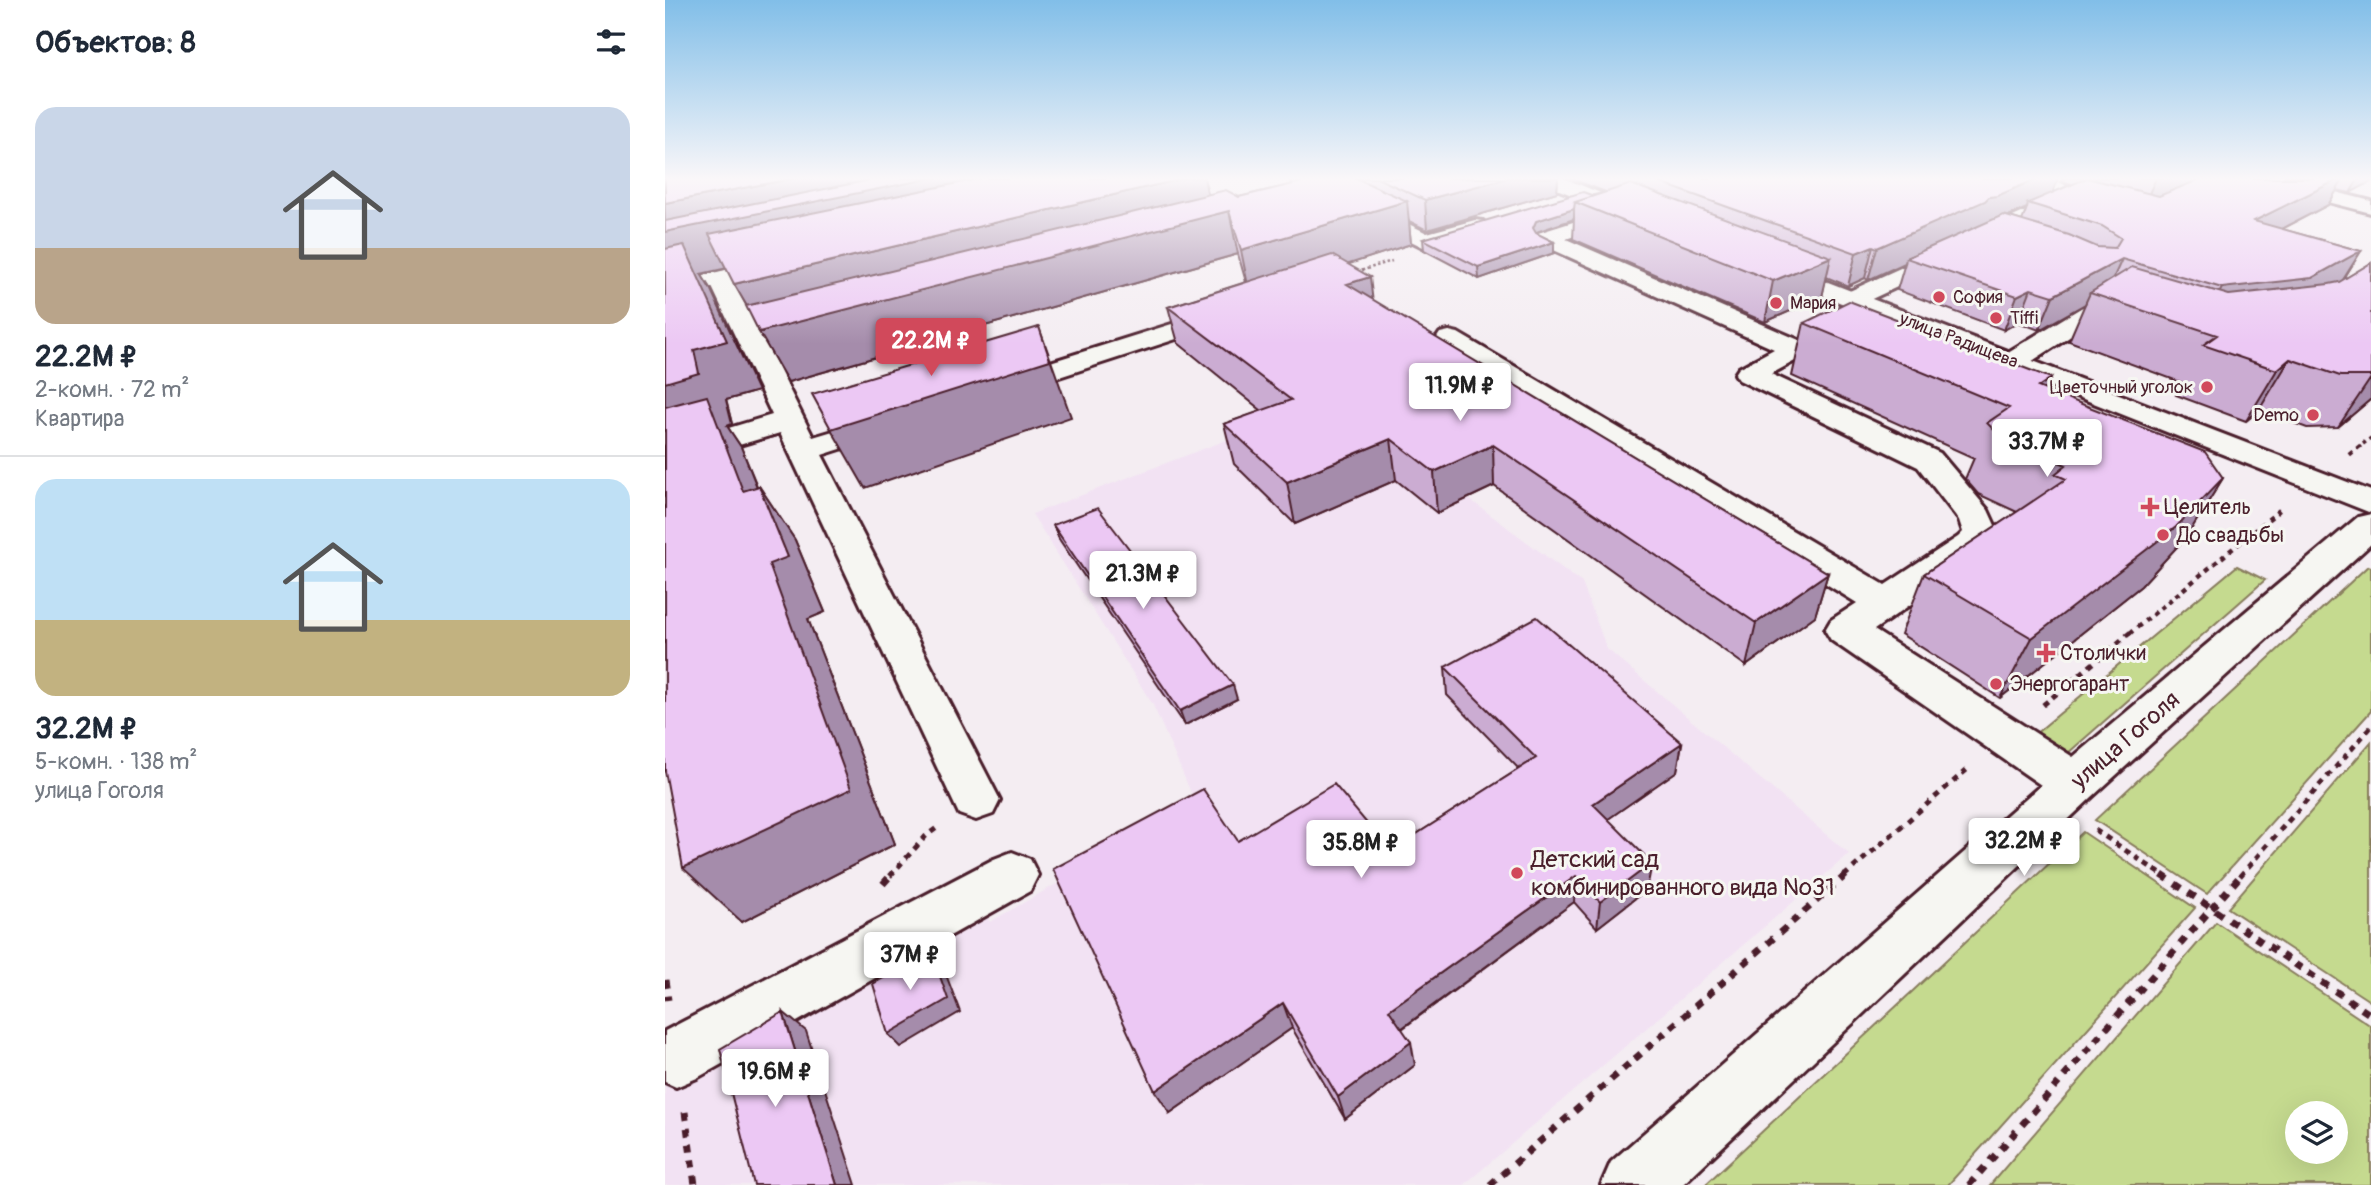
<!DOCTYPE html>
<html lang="ru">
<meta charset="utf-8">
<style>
:root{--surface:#fff;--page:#f2f2f3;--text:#1f2937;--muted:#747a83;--line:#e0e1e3;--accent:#d1495b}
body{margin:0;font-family:Pangolin,sans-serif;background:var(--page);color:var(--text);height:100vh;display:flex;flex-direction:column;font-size:26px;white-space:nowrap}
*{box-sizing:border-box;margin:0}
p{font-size:23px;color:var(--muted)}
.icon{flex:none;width:38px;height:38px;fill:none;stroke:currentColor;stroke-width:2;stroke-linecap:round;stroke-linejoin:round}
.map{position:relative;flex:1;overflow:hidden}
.drawer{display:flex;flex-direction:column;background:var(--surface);width:665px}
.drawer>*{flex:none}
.tools{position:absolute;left:1620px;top:1101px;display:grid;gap:14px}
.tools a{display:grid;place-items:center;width:63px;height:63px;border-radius:50%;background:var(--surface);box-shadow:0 7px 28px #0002;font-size:35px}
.price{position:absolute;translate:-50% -60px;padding:0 16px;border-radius:7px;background:#fff;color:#222;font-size:23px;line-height:46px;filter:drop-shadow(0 2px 4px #0008)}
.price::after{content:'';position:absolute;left:50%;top:42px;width:21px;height:16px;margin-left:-10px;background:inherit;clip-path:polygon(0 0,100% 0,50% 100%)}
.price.on{background:var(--accent);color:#fff}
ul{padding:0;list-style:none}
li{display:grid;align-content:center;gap:14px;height:371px;padding:0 35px}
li+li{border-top:2px solid var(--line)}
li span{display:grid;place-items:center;height:217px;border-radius:21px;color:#555}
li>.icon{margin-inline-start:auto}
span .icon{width:126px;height:126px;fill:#fffc;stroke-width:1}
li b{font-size:30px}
h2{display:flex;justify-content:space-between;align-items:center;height:84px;padding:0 35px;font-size:30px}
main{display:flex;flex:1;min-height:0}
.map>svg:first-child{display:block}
</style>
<main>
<section class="drawer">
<h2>Объектов: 8<svg class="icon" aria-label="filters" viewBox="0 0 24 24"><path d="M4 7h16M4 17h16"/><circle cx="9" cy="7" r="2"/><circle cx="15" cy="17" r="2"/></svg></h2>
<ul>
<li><span style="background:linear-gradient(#c9d6e8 65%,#b9a48a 0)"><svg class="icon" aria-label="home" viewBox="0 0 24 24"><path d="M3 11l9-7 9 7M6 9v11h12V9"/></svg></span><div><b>22.2M ₽</b><p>2-комн. · 72 m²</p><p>Квартира</p></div></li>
<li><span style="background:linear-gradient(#bfe0f5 65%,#c2b280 0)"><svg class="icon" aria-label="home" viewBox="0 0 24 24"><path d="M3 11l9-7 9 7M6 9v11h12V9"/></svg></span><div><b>32.2M ₽</b><p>5-комн. · 138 m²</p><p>улица Гоголя</p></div></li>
</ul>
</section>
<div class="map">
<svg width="1706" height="1185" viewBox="0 0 1706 1185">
<rect width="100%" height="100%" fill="#f4edf2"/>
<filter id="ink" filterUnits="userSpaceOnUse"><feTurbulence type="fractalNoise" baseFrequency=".0143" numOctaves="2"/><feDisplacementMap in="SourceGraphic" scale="14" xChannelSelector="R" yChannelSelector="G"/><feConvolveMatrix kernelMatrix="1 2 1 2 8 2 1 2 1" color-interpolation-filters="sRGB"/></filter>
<g filter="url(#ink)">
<!-- built -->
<path fill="#f2e2f3" d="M670,399L917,583L942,649L1184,854L799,1185H0V1041L303,882L325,922L531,804L488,705L367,514Z"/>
<!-- green -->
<path fill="#c5da8f" stroke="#887c5d" stroke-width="2" fill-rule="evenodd" d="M1572,566L1600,580L1394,761L1363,740Z
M1703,566L1706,567V711L1542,894L1430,820Z
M1706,742V1002L1563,908Z
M1418,832L1530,908L1283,1185H1040Z
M1551,922L1706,1026V1185H1325ZM1633,1113H1671V1152H1633Z"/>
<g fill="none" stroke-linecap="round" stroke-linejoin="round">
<defs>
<path id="minor" d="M625,178H650L762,233L810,220L818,221L821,226L818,231L760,248L628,182Z
M1371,178H1397L1394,182L1415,193L1418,197L1415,201L1196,304L1187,306L1178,304L1175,299L1178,294L1392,197L1368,182Z
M1620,178H1646L1639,184L1706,201V213L1613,189L1610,185Z
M959,206L966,208L969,212L966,216L901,239L1141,343L1145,349L1141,355L1106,374L1275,453L1323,510L1334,534L1319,553L1209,630L1408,757L1693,517L1706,514V544L1427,797L1017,1185H936L946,1162L1376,785L1166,640L1160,630L1166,620L1192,603L775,345L771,339L775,333L784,331L793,333L1220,585L1293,537L1298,532L1294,520L1253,467L1074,380L1070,374L1074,368L1109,349L873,243L870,238L873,233Z
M117,257L125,259L129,264L125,269L69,282L98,339L154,324L163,326L167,332L163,338L106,353L148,437L221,415L232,417L236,424L232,431L157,455L335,800L328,814L311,820L294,814L115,433L0,467V447L107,415L47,287L0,298V284Z
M1443,294L1466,302L1470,307L1466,312L1457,315L1445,311L1358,367L1348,369L1338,367L1334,361L1338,355L1434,297Z
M561,307L570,310L574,315L570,320L351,391L341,394L331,391L327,385L331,379Z
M347,852L365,859L373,875L365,891L32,1078L11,1087L0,1082V1031L329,859Z"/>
<path id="major" d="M871,178H898L971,207L974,211L971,215H957L874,182Z
M1111,262L1706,491V513L1103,274L1099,269L1103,264Z"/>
</defs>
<!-- minor casing -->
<use href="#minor" stroke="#4a1f2b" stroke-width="6"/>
<!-- major casing -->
<use href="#major" stroke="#4a1f2b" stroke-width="6"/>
<!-- path-far4 -->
<path stroke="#4a1f2b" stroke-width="2.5" stroke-dasharray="2.5 2.5" stroke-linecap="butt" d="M692,272L727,261"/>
<!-- path-far3 -->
<path stroke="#4a1f2b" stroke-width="3.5" stroke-dasharray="3.5 3.5" stroke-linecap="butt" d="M1698,444L1706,438"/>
<!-- path-far2 -->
<path stroke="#4a1f2b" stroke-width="4.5" stroke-dasharray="5 5" stroke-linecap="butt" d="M1684,455L1700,442
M1464,634L1617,508"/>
<!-- path-far1 -->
<path stroke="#4a1f2b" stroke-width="5" stroke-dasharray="6 6" stroke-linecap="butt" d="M1378,705L1466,632
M1430,830L1499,876
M225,876L261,836L273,827
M1179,876L1305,767
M1575,876L1706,727"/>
<!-- path -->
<path stroke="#4a1f2b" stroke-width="7" stroke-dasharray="8 8" stroke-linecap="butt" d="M1497,875L1706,1015
M218,884L226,875
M0,980L3,1000
M20,1112L30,1185
M825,1185L1181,875
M1304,1185L1576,875"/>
<!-- minor -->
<use href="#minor" fill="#f6f6f2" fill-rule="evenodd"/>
<!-- major -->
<use href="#major" fill="#f6f6f2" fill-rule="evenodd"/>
</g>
<!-- wall -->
<path fill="#cbacd2" stroke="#4a1f2b" stroke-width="2" fill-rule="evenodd" d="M0,178H539L543,194L574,197L653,178H893L892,192L762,230L744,221L746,244L683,264L707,300L1163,573L1150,616L1081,666L829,486L772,513L731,480L630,524L569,464L559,424L597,411L513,343L503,307L581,282L573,254L123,382L61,268L36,274L46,290L93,391L61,400L67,424L62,426L76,447L92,486H94L130,540L160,612L143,619L230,844L77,922Z
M904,178H1393L1388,193L1406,184L1398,181L1399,178H1706L1685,193L1672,190L1663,205L1617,229L1696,251L1678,280L1706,263V399L1673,427L1642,428L1594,410L1581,421L1511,395L1518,383L1404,341L1420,304L1374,330L1353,322L1339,330L1232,290L1240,263L1203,280L1200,278L1183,286L1161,277L1157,297L1100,322L908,239L909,219L871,232L870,233L889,242V253L814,279L759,250L758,239L941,192ZM1362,208L1357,221L1342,216Z
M1139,323L1386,378L1381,390L1558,478L1522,536L1476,586L1335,698L1236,634L1259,574L1352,512L1313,494L1300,479L1309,458L1127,376Z
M388,525L572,699L520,725L394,539Z
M780,667L1017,743L1012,771L943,819L982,889L932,928L909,902L737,1029L750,1065L680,1119L627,1028L505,1113L573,841L725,851L854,769L782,695Z"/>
<!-- shaded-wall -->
<path fill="#a58cab" stroke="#4a1f2b" stroke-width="2" d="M131,178H465L36,274L46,290L93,391L61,400L67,424L62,426L76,447L115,545L0,445V203Z
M521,178H539L547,215L564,211L573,254L123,382L94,332H97L69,284Z
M842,178H893L892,192L762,230L760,200Z
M1374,178H1393L1386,197L1363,203L1362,208L1322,225L1241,258L1240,263L1203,280L1212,248L1324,197Z
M1491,178H1551L1478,207Z
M1676,178H1679L1663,205L1572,252L1589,221Z
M1694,178H1706V182L1685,193Z
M742,201L746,244L585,296L576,250Z
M909,209V219L871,232L868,239V228L871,221Z
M889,242V253L814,279L813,267Z
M1208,246L1200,278L1183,286L1191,253Z
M1696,251L1676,283L1539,321L1557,288Z
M1166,257L1157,297L1100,322L1108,281Z
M1457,259L1442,292L1425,293L1420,304L1374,330L1388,296Z
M705,277L709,312L682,284Z
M1366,289L1353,322L1339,330L1352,296Z
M374,327L406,417L200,488L166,429Z
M1625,359L1594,410L1581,421L1612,370Z
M1386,378L1363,432L1373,387Z
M1706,378V399L1673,427Z
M726,439L731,480L630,524L622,482Z
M828,445L829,486L772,513L769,472Z
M1558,478L1522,536L1476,586L1335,698L1367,638Z
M94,486L130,540L160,612L143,619L230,844L77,922L18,868L104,564Z
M1163,573L1150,616L1081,666L1091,623Z
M568,685L572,699L520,725L515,711Z
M1017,743L1012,771L926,831L928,804Z
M987,863L982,889L932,928L935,902Z
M911,876L909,902L729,1034L724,1010Z
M266,951L277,964L295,1012L236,1047L223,1034Z
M618,1003L627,1028L505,1113L490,1091Z
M118,1012L141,1031L191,1185H172Z
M746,1042L750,1065L680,1119L673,1097Z"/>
<!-- building -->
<path fill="#ecc8f4" stroke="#4a1f2b" stroke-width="2" d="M0,178H131L0,203Z
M215,178H268L0,232V221Z
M318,178H521L69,284L44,234Z
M653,178H691L742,201L576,250L564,211L94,332L81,306L561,190L574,197Z
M712,178H842L760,200Z
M982,178H1374L1332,196L1324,197L1320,201L1212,248L1208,246L1191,253Z
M1422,178L1494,196L1538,178H1676L1589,221L1696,251L1647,278L1557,288L1457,259L1388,296L1366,289L1352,296L1241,258L1338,215L1404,235L1432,247L1450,248L1456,238L1437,226L1363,203Z
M966,184L1166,257L1108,281L910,202Z
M918,192L929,196L910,202L909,209L871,221L868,228L871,233L889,242L813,267L758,239Z
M19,245L62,341L29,350L34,373L0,383V249Z
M667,255L705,277L682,284L1163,573L1091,623L828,445L769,472L726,439L622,482L559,424L626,400L503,307Z
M1706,263V376H1675L1625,359L1612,370L1538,345L1552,335L1425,293L1467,267L1564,295L1664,284L1674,282Z
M1184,301L1386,378L1373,387L1540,452L1558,478L1511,527L1367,638L1259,574L1401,479L1390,474L1401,465L1336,437L1322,423L1344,408L1139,323Z
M374,327L385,360L166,429L147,394Z
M42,396L78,491L94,486L123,557L104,564L186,789L18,868L0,771V407Z
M433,508L568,685L515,711L388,525Z
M872,617L1017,743L928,804L987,863L935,902L911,876L724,1010L746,1042L673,1097L618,1003L490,1091L388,869L538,789L573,841L669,784L725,851L871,758L780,667Z
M266,951L283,999L223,1034L208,984Z
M118,1012L172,1185H89L55,1049Z"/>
</g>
<!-- sky -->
<linearGradient id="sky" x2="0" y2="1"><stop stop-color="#81bee8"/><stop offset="0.52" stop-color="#faf7f9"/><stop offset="1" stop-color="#faf7f9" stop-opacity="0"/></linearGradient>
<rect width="1706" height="344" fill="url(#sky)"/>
<!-- markers -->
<g fill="#d1495b" stroke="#f6f6f2" stroke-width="2.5">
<circle cx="1274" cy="297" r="7"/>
<circle cx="1111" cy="303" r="7"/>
<circle cx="1331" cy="318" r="7"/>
<circle cx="1542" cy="387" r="7"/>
<circle cx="1648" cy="415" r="7"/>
<path d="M1481.5 496.5h7v7h7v7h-7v7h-7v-7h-7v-7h7z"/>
<circle cx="1498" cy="535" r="7"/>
<path d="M1377.5 642.5h7v7h7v7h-7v7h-7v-7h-7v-7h7z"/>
<circle cx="1331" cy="684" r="7"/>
<circle cx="852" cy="873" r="7"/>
</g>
<g text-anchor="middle" stroke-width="6" stroke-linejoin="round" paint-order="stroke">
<!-- far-poi labels -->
<g font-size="18" fill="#4a1f2b" stroke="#f6f6f2" text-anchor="start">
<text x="1288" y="303">София</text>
<text x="1125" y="309">Мария</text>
<text x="1345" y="324">Tiffi</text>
<text x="1528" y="393" text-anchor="end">Цветочный уголок</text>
<text x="1634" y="421" text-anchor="end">Demo</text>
</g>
<!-- far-street labels -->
<g font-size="18" fill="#4a1f2b" stroke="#f6f6f2">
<text transform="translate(1294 340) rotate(21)" y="6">улица Радищева</text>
</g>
<!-- poi labels -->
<g font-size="21" fill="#4a1f2b" stroke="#f6f6f2" text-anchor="start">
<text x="1499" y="514">Целитель</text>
<text x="1512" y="542">До свадьбы</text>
<text x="1395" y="660">Столички</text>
<text x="1345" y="691">Энергогарант</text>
</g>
<!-- near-street labels -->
<g font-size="24" fill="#4a1f2b" stroke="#f6f6f2">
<text transform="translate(1460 740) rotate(-41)" y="8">улица Гоголя</text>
</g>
<!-- near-poi labels -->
<g font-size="24" fill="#4a1f2b" stroke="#f6f6f2" text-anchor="start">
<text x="866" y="867">Детский сад<tspan x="866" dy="28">комбинированного вида №31</tspan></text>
</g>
</g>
</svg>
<div class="tools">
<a><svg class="icon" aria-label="layers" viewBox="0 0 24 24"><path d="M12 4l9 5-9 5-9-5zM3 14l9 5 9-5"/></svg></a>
</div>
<b class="price on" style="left:266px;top:378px">22.2M ₽</b>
<b class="price" style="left:795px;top:423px">11.9M ₽</b>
<b class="price" style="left:1382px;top:479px">33.7M ₽</b>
<b class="price" style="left:478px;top:611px">21.3M ₽</b>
<b class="price" style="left:1359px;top:878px">32.2M ₽</b>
<b class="price" style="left:696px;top:880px">35.8M ₽</b>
<b class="price" style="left:245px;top:992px">37M ₽</b>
<b class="price" style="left:110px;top:1109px">19.6M ₽</b>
</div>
</main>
